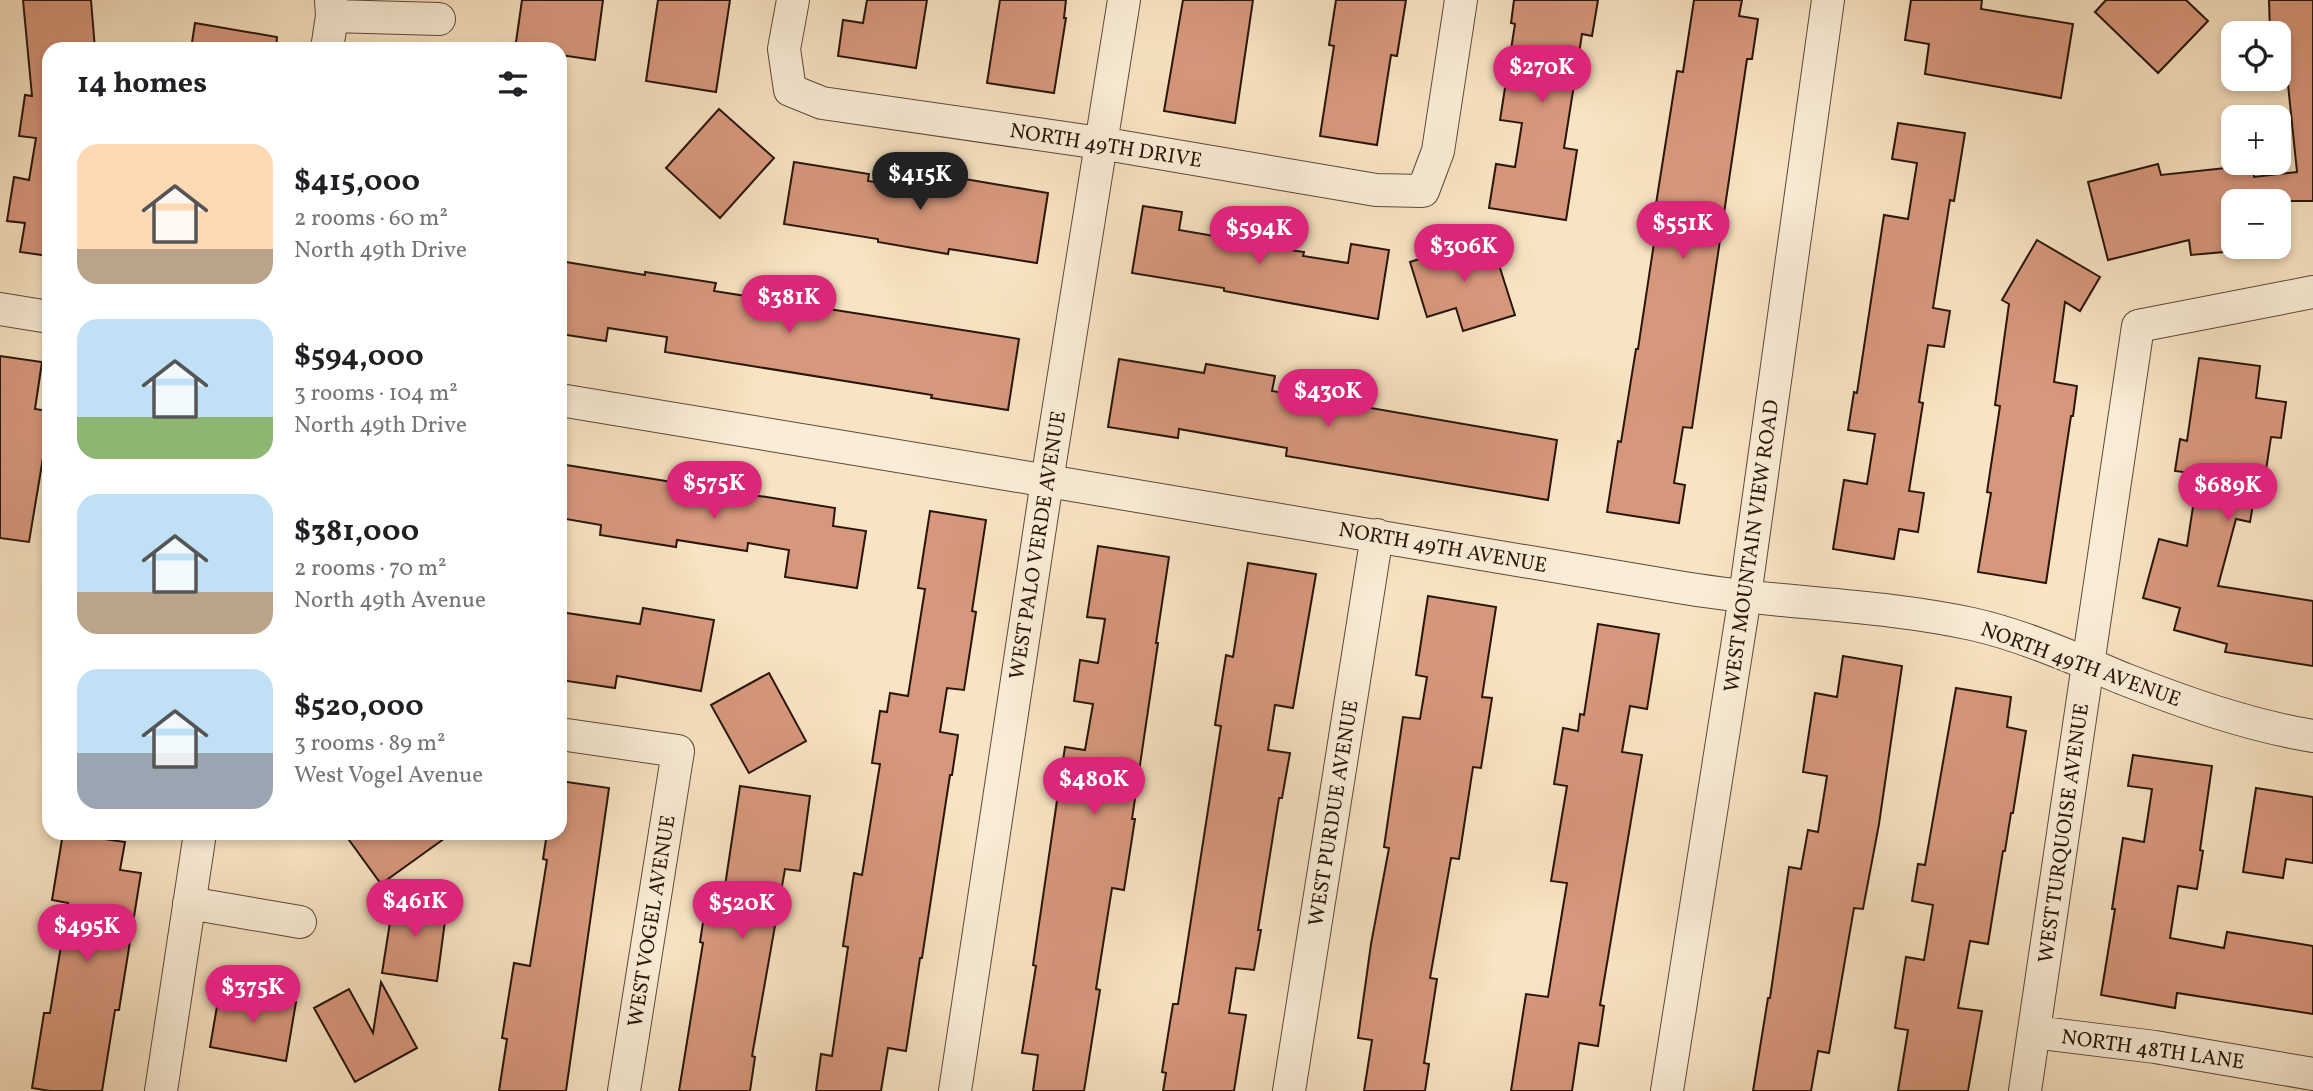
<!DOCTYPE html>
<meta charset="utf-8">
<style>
:root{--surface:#fff;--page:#f6f6f6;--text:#202124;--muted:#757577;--accent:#db2777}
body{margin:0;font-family:Vollkorn,serif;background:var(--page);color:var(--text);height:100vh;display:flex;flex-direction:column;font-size:26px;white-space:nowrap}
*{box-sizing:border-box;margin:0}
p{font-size:23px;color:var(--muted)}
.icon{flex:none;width:38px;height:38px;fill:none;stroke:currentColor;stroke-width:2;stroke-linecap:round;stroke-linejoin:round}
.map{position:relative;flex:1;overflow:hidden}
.side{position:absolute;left:42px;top:42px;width:525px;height:798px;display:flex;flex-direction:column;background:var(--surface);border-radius:21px;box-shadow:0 4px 10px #0003}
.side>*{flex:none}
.buttons{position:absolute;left:2221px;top:21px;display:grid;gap:14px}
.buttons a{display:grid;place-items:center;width:70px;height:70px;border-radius:14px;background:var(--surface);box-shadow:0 4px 10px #0003;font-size:35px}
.price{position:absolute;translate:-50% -60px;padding:0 16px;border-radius:24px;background:var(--accent);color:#fff;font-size:23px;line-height:46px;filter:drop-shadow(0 2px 4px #0008)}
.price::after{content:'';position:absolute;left:50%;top:42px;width:21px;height:16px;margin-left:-10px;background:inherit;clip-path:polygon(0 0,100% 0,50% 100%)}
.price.current{background:#222;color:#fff}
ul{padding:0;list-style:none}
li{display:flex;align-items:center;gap:21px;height:175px;padding:0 35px}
li span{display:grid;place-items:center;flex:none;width:196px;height:140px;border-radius:21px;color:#555}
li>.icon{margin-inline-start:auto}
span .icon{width:84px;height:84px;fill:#fffc;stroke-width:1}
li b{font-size:30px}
h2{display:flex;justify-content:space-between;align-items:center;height:84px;padding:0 35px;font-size:30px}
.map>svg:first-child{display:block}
</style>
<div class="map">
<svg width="2313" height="1091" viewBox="0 0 2313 1091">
<rect width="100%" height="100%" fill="#f8e3c2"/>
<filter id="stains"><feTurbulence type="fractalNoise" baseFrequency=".00286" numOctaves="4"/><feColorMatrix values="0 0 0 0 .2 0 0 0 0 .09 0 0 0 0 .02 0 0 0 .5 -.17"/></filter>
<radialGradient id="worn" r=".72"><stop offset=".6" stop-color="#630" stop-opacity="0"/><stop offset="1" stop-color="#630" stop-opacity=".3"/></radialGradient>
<!-- building -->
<path fill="#d7977c" stroke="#28160b" stroke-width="2" d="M23,0H91L95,49H49V256L20,252L25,223L7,221L14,177L29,180L36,138L19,136L25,95L32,96Z
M522,0H603L595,60L560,55V49H515Z
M658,0H730L716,92L646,81Z
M867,0H927L916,68L838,56L843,20L863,23Z
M1000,0H1066L1064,18H1066L1054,93L987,83Z
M1183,0H1253L1235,123L1164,111Z
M1336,0H1406L1397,56L1391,55L1377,145L1320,136L1334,46L1329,45Z
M1514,0H1598L1592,36L1582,34L1564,148L1577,150L1566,220L1489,208L1496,164L1515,167L1522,123L1500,120L1515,24L1511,23Z
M1694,0H1742L1739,16L1758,19L1752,59H1747L1692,428L1683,427L1674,483L1685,485L1679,523L1607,512L1618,441L1621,442L1636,349H1638L1654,243L1650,242L1677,71L1683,72Z
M1911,0H1982L1981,9L2073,24L2061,98L1925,74L1929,44L1905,40Z
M2106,0H2186L2208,21L2158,73L2095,12Z
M2269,0H2313V201H2233V248L2224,249V252L2191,255L2189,240L2108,260L2088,182L2158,164L2161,175L2253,165L2254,177L2297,172L2286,65L2278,66V33H2270Z
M195,23L277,37L276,49H191Z
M719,109L774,158L720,218L666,168Z
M1898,123L1965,133L1954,201L1950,200L1933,308L1950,311L1944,347L1928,345L1919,402L1923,403L1909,491L1924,493L1918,532L1899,529L1894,559L1833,549L1844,480L1867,484L1875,434L1848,430L1854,392L1857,393L1884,215L1908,219L1917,163L1892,159Z
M794,162L869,174L868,181L915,188L917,171L1048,193L1037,263L949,249L948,254L878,242V239L784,224Z
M1143,206L1182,212L1179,230L1232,239L1235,220L1273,227L1270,247L1304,252L1303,256L1348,263L1351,244L1389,250L1378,319L1224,291V288L1132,273Z
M1490,237L1515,315L1463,331L1456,308L1427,317L1410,262Z
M2037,240L2100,277L2080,311L2065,302L2054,382L2077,386L2073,416H2071L2046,583L1978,572L1991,493L1987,492L2000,406L1995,405L2009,304L2002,300Z
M560,261L645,275V272L716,283L714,291L1019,339L1008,410L931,398L932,395L665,352L667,337L608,328L606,341L560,334Z
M0,356L42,362L35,409L49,411V453L44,452L29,542L0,538Z
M2199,358L2260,366L2256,398L2286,402L2281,438L2271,437L2265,477L2258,475L2250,522L2236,519L2218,586L2313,601V666L2225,652L2227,644L2174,630L2180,608L2143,598L2159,539L2187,546L2198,474L2175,471L2180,439L2187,441Z
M1119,359L1204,373L1206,364L1275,376L1272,391L1557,440L1548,500L1286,456L1287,448L1179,429L1178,438L1108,427Z
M560,464L835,508L833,526L866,531L857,588L785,577L789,550L748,543L747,551L677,540L676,547L600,535L601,525L560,518Z
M930,511L986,520L972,611L976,612L964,690L947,688L940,732L958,735L952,775H950L922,958H920L906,1051L888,1048L881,1091H816L821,1054L832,1056L848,947L843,946L854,873L862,875L880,764L872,763L880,711L887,712L890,693L908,696L925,589L918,588Z
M1098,546L1169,557L1156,643H1158L1132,819H1135L1124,890L1112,888L1096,989L1100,990L1084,1091H1033L1038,1055L1022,1053L1036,966L1033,965L1059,787L1065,747L1085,750L1093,704L1074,701L1080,660L1098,663L1105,619L1087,617Z
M1248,563L1316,574L1293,708L1275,705L1268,750L1290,753L1282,798H1279L1258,930H1261L1254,970L1236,968L1229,1013L1246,1015L1234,1091H1163L1166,1073L1162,1072L1173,1004H1178L1221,726L1215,725L1226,655L1233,657Z
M1428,596L1496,607L1482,697L1492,698L1481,768L1473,767L1459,859L1451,858L1430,978L1437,979L1424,1063L1429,1064L1425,1091H1364L1372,1040L1358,1038L1371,944L1389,848L1384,847L1403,717L1420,719L1427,677L1416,675Z
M643,608L714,620L701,691L617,676L615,688L560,680V612L640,624Z
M1598,624L1659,634L1647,709L1630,706L1622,752L1642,755L1600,1005L1604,1006L1598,1046L1579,1043L1572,1091H1511L1526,994L1548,997L1567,883L1551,881L1567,786L1554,784L1563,728L1578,731L1580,714L1584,715Z
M1843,656L1902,666L1879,824L1863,909L1854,908L1829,1053L1818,1051L1811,1091H1753L1768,998H1770L1789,867L1801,869L1808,830L1818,832L1827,776L1803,772L1815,693L1837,697Z
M769,673L806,741L749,773L711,705Z
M1956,688L2011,697L2007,727L2026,731L2013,813H2011L2005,851H2003L1988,944L1970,941L1958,1008L1982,1011L1968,1091H1898L1908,1030L1895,1028L1906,957L1924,960L1933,905L1912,901L1918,864L1925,865Z
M2133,755L2212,766L2200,850L2203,851L2197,889L2178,886L2170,938L2224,948L2227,932L2313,946V1014L2177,993L2175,1008L2101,995L2115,909H2112L2123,838L2144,842L2152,789L2128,786Z
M560,781L609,788L566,1091H499L507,1039L502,1038L514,963L530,966L547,860L543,859L547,833H560Z
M740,786L810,796L800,871L785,869L752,1056L755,1057L750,1091H679L703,943L700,942L706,903L722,906Z
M2256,788L2313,797V863L2286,859L2283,878L2243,872Z
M63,833L125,842L120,870L141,873L119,1010H115L102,1091H50L32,1088L44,1013H50L68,903L52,900Z
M344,833H452L381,884Z
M394,897L447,906L437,981L382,973Z
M381,982L417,1048L355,1082L314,1008L349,989L373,1033Z
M220,989L296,1002L286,1061L210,1047Z"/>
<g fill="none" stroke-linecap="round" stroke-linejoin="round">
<defs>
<path id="minor" d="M793,0L784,49L790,90L822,103L1100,143L1376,190L1423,191L1438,151L1461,0
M332,16L439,19
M327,49L332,16L331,0
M0,309L49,317
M560,400C933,462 1305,523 1678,587C1775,604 1875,603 1972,624C2022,635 2076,659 2124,679C2186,703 2247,725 2313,736
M560,734L678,751L624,1091
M189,903L300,922
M2034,1032L2155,1047L2313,1074
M161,1091L200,833
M955,1091L1047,481L1124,0
M1289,1091L1377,535
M1667,1091L1745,596L1828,0
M2025,1091L2138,326L2313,292"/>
</defs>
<!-- minor casing -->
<use href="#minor" stroke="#5c4939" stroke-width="34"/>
<!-- minor -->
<use href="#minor" stroke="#faedd7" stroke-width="32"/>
</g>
<g text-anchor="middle" stroke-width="5" stroke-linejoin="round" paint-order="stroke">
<!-- street labels -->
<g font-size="21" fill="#28160b" stroke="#faedd7">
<text transform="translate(1106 145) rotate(9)" y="7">NORTH 49TH DRIVE</text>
<text transform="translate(1037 545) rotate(-81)" y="7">WEST PALO VERDE AVENUE</text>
<text transform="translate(1751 546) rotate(-82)" y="7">WEST MOUNTAIN VIEW ROAD</text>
<text transform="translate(1443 547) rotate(10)" y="7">NORTH 49TH AVENUE</text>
<text transform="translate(2081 664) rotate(20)" y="7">NORTH 49TH AVENUE</text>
<text transform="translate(1333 813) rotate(-81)" y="7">WEST PURDUE AVENUE</text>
<text transform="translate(2063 833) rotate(-82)" y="7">WEST TURQUOISE AVENUE</text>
<text transform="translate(651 921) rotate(-81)" y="7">WEST VOGEL AVENUE</text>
<text transform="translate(2153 1049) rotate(8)" y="7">NORTH 48TH LANE</text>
</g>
</g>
<rect width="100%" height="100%" filter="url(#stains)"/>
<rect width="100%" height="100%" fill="url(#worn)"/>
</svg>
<div class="buttons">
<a><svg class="icon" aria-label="locate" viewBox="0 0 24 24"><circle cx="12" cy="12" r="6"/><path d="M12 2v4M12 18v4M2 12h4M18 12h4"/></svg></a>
<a>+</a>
<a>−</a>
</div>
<b class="price" style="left:1542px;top:105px">$270K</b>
<b class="price current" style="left:920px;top:212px">$415K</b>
<b class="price" style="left:1683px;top:261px">$551K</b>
<b class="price" style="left:1259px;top:266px">$594K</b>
<b class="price" style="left:1464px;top:284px">$306K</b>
<b class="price" style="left:789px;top:335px">$381K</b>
<b class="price" style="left:1328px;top:429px">$430K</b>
<b class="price" style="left:714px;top:521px">$575K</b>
<b class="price" style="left:2228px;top:523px">$689K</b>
<b class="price" style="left:1094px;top:817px">$480K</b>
<b class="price" style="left:415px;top:939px">$461K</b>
<b class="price" style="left:742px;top:941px">$520K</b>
<b class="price" style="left:87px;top:964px">$495K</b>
<b class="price" style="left:253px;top:1025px">$375K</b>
<section class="side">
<h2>14 homes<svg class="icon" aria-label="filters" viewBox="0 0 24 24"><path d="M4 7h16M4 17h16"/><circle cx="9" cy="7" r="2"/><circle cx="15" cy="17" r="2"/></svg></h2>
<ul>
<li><span style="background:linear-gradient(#ffd9b3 75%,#b9a48a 0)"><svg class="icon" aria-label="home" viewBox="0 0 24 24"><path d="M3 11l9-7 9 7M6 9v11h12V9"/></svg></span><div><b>$415,000</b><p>2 rooms · 60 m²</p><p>North 49th Drive</p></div></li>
<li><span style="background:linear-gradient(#bfe0f5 70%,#8fb573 0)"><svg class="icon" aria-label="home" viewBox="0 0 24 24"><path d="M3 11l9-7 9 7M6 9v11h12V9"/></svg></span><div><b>$594,000</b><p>3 rooms · 104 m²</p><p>North 49th Drive</p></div></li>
<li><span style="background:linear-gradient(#bfe0f5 70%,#b9a48a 0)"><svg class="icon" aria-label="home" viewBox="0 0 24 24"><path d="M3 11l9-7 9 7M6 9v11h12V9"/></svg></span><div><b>$381,000</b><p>2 rooms · 70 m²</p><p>North 49th Avenue</p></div></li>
<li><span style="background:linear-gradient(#bfe0f5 60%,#9aa5b1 0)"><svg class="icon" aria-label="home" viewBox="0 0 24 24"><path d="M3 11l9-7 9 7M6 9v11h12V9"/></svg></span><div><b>$520,000</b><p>3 rooms · 89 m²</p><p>West Vogel Avenue</p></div></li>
</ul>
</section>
</div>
